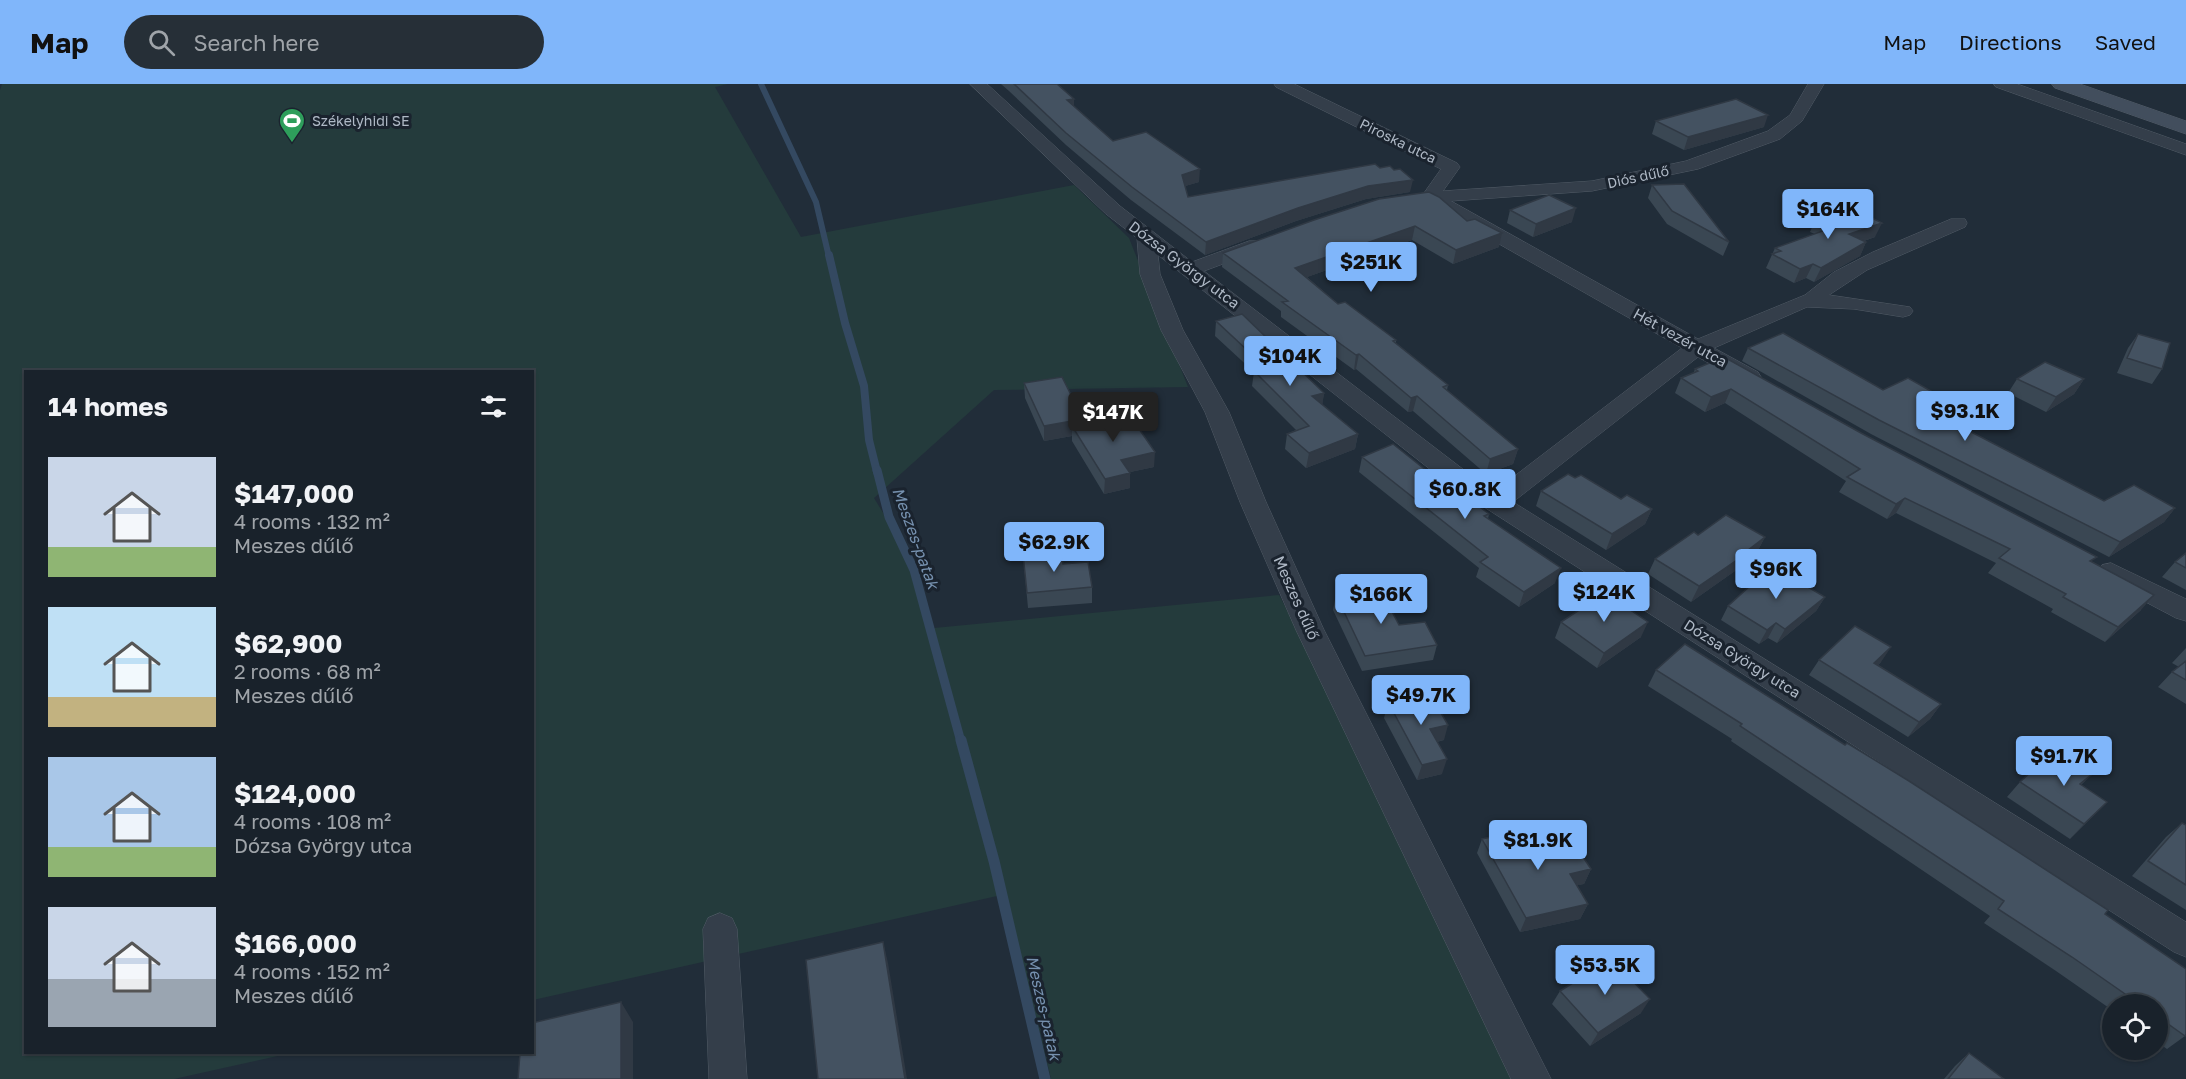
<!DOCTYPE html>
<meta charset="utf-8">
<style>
:root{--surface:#19222b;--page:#262f37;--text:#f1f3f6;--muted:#9fa4a9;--line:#373f47;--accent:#80b6fa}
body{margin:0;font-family:"Golos Text",sans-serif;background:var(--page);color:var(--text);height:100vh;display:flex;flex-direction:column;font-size:22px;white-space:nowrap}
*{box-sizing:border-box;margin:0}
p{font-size:20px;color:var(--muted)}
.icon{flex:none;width:33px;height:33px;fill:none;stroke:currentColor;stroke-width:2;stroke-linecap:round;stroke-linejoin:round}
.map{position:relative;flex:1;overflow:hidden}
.panel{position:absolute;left:24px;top:286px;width:510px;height:684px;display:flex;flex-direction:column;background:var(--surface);border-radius:0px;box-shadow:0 2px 4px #0004,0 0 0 2px var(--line)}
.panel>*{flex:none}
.buttons{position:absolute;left:2102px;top:910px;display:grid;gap:12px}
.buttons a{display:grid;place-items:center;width:66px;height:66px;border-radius:50%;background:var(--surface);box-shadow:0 2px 4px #0004,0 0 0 2px var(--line);font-size:30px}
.price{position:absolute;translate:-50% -51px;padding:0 14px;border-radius:6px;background:var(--accent);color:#111;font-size:20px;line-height:39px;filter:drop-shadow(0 2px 3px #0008)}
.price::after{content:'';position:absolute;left:50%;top:36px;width:18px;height:14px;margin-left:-9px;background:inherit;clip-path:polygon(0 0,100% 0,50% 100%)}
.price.current{background:#222;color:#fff}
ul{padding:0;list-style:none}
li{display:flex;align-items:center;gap:18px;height:150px;padding:0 24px}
li span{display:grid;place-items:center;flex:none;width:168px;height:120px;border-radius:0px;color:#555}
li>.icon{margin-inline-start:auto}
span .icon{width:72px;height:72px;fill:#fffc;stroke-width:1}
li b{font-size:26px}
h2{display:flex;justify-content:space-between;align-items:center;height:72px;padding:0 24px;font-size:26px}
header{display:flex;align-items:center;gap:36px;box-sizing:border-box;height:84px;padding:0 30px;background:var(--accent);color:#111}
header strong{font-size:28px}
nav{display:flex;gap:33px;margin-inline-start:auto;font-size:21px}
.search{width:420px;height:54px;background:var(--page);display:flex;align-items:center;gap:15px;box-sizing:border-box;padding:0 21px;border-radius:33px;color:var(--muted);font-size:22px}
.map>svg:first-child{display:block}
</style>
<header>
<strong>Map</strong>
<div class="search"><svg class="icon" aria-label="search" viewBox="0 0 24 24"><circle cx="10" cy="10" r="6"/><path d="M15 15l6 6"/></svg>Search here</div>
<nav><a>Map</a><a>Directions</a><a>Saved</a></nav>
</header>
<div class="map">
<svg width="2186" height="995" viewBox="0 0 2186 995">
<rect width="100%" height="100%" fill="#212d39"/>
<!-- green -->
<path fill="#243b3c" d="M2,0H728L715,3L801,153L1074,101L1129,154L1188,303L994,306L874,414L899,455L934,544L1279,511L1536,995H1051L1006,810L533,916L532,288H26V969H291L174,995H0V6Z"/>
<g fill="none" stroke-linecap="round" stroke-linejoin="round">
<!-- stream-far3 -->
<path stroke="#344961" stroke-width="6" d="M761,0L816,118L829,173"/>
<!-- stream-far2 -->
<path stroke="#344961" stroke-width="8" d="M829,171L845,239L864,302L869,356L877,388"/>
<!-- stream-far1 -->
<path stroke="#344961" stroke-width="9" d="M877,386L889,433L914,486L961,658"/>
<!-- stream -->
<path stroke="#344961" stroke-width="11" d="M961,656L994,777L1045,995"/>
<defs>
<path id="street" d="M970,0H987L1120,122L1192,178L1249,157H1263L1266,161L1263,165L1204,187L1468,389L1495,407L1682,264L1427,119L1413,121L1407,120L1404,116L1407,112L1424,109L1441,85L1276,3L1274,0H1294L1457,79L1460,83L1443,107L1592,97L1686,77L1768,47L1790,31L1808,0H1824L1802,37L1780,55L1698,85L1592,107L1451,117L1698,255L1805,211L1834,188L1873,168L1951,135H1965L1967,139L1965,143L1867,186L1829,211L1910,223L1913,227L1910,231L1903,233L1854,225L1807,223L1714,264L1758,288L1761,293L1758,298L1750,300L1742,298L1698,273L1513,418L2186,838V873L2174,868L1450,401L1158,171L1160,190L1183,246L1229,328L1266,418L1324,546L1551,995H1511L1296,546L1240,418L1205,328L1161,246L1140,190L1137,154L1106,130Z
M1994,0H2017L2186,60V71L1996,3Z
M2111,479L2186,515V537L2176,534L2102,495L2098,488L2102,481Z
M720,829L732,834L737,845L747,995H709L703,845L708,834Z"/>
<path id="secondary" d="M2052,0H2080L2186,37V50L2055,4Z"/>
</defs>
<!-- street casing -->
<use href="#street" stroke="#525c67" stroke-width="1"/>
<!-- secondary casing -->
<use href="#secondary" stroke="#525c67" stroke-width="1"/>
<!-- street -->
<use href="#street" fill="#343e4a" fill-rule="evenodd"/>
<!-- secondary -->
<use href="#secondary" fill="#424e5d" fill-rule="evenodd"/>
</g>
<!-- wall -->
<path fill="#3a4753" d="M1001,0H1057L1074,22L1113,57L1199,98L1185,102L1188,113L1410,108L1366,115L1296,137L1205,171L1131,116L1066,61L1009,7Z
M1656,37L1764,43L1684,66L1652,50Z
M1652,101L1729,158L1723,172L1667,140L1648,114Z
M1510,126L1572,138L1533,153L1507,139Z
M1816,134L1875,153L1864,157L1866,158L1860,172L1814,198L1806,194L1794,199L1766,184L1775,164L1815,150L1810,148Z
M1314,136L1467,137L1499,163L1453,180L1412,156L1307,193L1338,220L1396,256V259L1448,301L1447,306L1518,365L1513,380L1486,390L1413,327L1408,328L1356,285L1354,286L1281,233V227L1222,183L1223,169Z
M1216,237L1324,309L1322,321L1358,350L1355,365L1306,384L1285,365L1287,350L1296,346L1252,302L1254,288L1215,252Z
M2138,250L2162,285L2152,300L2117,289L2128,264Z
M1748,264L1883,306L1945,315L1935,329L2104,417L2175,424L2164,438L2109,473L1871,350L1742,277Z
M1695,285L2092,478L2141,526L2105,558L2051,528L2053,525L1988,489L1996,479L1896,429L1887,435L1839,408L1846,397L1725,319L1705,328L1675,309L1681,294L1693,290Z
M2017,295H2084L2074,310L2046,328L2008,309Z
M1024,299L1083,335V339L1154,383L1130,388V404L1104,410L1072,357V352L1044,357L1025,314Z
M1362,373L1489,430L1488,435L1555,499L1519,523L1476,493L1479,484L1359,388Z
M1575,394L1621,415L1652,425L1645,440L1606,466L1536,422L1541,407Z
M1698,451L1765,453L1757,468L1744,478L1742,482L1691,518L1648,490L1655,475Z
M2186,469V506L2162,493L2175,478Z
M1023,470L1063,480L1092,503V519L1028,524Z
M1336,511L1437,561L1433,576L1362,587L1333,526Z
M1825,513L1816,527L1777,559L1768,554L1759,560L1721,536L1728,522Z
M1561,538L1641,553L1597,584L1555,554Z
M2186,564V620L2158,603L2172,588L2179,583L2172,579Z
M1819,576L1881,578L1878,581L1941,620L1930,635L1908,653L1809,591Z
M1656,586L2105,830L2185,952L2167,965L2157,958V921H2112V926L2056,887L1984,839L1990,832L1731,657L1732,655L1648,602Z
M1388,618L1444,656L1437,658L1442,690L1417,696L1384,634Z
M2091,691L2081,701L2107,718L2070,755L2007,713L2020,698Z
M2182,739L2186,741V826L2132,792L2166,753Z
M1482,755L1555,765L1591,785L1584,800L1577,801L1588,820L1580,835L1520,848L1477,769Z
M1560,907L1641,929L1590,962L1552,920Z
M1969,969L2004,995H1944L1955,982Z"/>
<!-- shaded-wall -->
<path fill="#303944" d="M1074,15V26L1067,16Z
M1768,31L1764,43L1684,66L1688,53Z
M1200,85L1199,98L1182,103V91Z
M1413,96L1410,108L1366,115L1296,137L1205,171L1206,158L1298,124L1368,102Z
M1576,124L1572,138L1533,153L1536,140Z
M1882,139L1875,153L1843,164L1849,150Z
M1415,142L1412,156L1293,198L1295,184Z
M1502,149L1499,163L1453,180L1456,166Z
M1866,158L1860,172L1814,198L1821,184Z
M1813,180L1806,194L1794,199L1800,185Z
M1359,270L1356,285L1354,286L1356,271Z
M2084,295L2074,310L2046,328L2056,313Z
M1731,305L1725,319L1705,328L1711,313Z
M1324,309L1322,323L1312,312Z
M1417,312L1413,327L1408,328L1411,314Z
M1945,315L1936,329L1917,338L1925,324Z
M1083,335V350L1072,342V352L1044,357V342Z
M1358,350L1355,365L1306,384L1309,369Z
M1518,365L1513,380L1486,390L1490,375Z
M1155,368L1154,383L1121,390V376Z
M1130,389V404L1104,410L1105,395Z
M1905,414L1896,429L1887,435L1896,420Z
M2175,424L2164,438L2109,473L2120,458Z
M1652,425L1645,440L1606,466L1612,450Z
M1765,453L1757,468L1744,478L1742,482L1691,518L1699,502Z
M1561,484L1555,499L1519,523L1524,508Z
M2154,511L2141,526L2105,558L2118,543Z
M1825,513L1816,527L1777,559L1785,545Z
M1648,538L1641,553L1597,584L1604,569Z
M1776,539L1768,554L1759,560L1767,546Z
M1891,563L1881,578L1864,594L1874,579Z
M1941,620L1930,635L1908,653L1919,638Z
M1448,641L1444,656L1425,660L1430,645Z
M1447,675L1442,690L1417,696L1422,681Z
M2107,718L2070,755L2084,740Z
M1591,785L1584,800L1563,804L1570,790Z
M1588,820L1580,835L1520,848L1526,834Z
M883,858L888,879L907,995H905Z
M1650,915L1641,929L1590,962L1598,949Z
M621,918L633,938V995H621Z"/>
<!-- building -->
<path fill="#445261" stroke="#303944" stroke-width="1.5" d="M1014,0H1057L1074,15L1067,16L1113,57L1146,48L1200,85L1182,91L1188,113L1375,80L1380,84L1390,82L1394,86L1400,85L1413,96L1368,102L1298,124L1206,158L1132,103L1066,49Z
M1736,15L1768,31L1688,53L1656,37Z
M1684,100L1729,158L1672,127L1652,101Z
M1429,108L1439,113L1467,137L1475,135L1502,149L1456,166L1415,142L1295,184L1338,220L1345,218L1396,256L1393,257L1448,301L1443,303L1518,365L1490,375L1417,312L1411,314L1359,270L1356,271L1282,218L1288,217L1223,169L1314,136L1379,115Z
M1549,111L1576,124L1536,140L1510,126Z
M1850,123L1882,139L1849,150L1866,158L1821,184L1813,180L1800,185L1772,170L1781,167L1775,164L1834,143L1816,134Z
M1242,230L1324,309L1312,312L1358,350L1309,369L1287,350L1309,342L1254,287L1261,279L1216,237Z
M1783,249L1883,306L1908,294L1945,315L1925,324L2104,417L2134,401L2175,424L2120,458L1879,336L1748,264Z
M2138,250L2170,259L2162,285L2127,274Z
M1724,273L1861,349L2097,473L2090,477L2154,511L2118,543L2063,513L2066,510L1999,474L2010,465L1905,414L1896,420L1847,393L1860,385L1731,305L1711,313L1681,294L1698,287L1695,285Z
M2045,278L2084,295L2056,313L2017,295Z
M1062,293L1083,335L1044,342L1024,299Z
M1128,329L1155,368L1121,376L1130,389L1105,395L1072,342Z
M1393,360L1451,406L1455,404L1489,430L1484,432L1561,484L1524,508L1480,478L1488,473L1362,373Z
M1568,390L1575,394L1581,391L1621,415L1627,411L1652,425L1612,450L1541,407Z
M1726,431L1765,453L1748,466L1750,467L1699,502L1655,475L1694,448L1698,451Z
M1061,467L1063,480L1088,478L1092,503L1027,509L1023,470Z
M2186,469V484L2175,478Z
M1772,482L1825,513L1785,545L1776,539L1767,546L1728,522Z
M1380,505L1399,541L1425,538L1437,561L1365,572L1336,511Z
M1605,509L1648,538L1604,569L1561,538Z
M1855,542L1891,563L1874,579L1941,620L1919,638L1819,576Z
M1685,560L1845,661L1847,659L1909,697L2108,826L2105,830L2186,885V950L2185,952L2157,932V921H2141L2072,873L1998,825L2004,817L1740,642L1742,640L1656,586Z
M2186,577V596L2172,588Z
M1430,610L1448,641L1430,645L1447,675L1422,681L1388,618Z
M2053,667L2091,691L2080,700L2107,718L2084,740L2020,698Z
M2182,739L2186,741V801L2148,777Z
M1541,742L1555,765L1575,761L1591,785L1570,790L1588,820L1526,834L1482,755Z
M883,858L905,995H818L806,876Z
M1611,875L1650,915L1598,949L1560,907Z
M621,918V995H518L520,969H532V939Z
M1969,969L2004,995H1948Z"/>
<!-- icons -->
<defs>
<symbol id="stadium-pin" viewBox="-11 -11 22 30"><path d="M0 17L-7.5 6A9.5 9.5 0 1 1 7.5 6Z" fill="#2e9e5b" stroke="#1a232e"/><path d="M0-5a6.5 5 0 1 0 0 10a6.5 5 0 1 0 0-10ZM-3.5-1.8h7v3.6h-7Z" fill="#fff"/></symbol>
</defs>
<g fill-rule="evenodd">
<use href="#stadium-pin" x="277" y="22" width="30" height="40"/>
</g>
<g text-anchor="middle" stroke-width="6" stroke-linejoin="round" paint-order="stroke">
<!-- far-poi labels -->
<g font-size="14" fill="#afb9c6" stroke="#1a232e" text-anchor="start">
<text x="312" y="42">Székelyhidi SE</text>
</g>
<!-- far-street labels -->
<g font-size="14" fill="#afb9c6" stroke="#1a232e">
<text transform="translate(1398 57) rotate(26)" y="5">Piroska utca</text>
<text transform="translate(1638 93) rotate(-12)" y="5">Diós dűlő</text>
</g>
<!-- street labels -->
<g font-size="15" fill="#afb9c6" stroke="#1a232e">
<text transform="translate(1184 181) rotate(37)" y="5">Dózsa György utca</text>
<text transform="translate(1680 254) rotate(29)" y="5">Hét vezér utca</text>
<text transform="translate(1296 514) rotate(66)" y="5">Meszes dűlő</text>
<text transform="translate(1742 575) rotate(32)" y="5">Dózsa György utca</text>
</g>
<!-- water labels -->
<g font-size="16" font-style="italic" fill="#7691af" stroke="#1a232e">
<text transform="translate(916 454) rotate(70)" y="6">Meszes-patak</text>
<text transform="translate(1044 924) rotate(77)" y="6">Meszes-patak</text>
</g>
</g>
</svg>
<div class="buttons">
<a><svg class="icon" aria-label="locate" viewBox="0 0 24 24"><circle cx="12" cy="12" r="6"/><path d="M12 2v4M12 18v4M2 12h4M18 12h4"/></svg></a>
</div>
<b class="price" style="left:1828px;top:156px">$164K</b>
<b class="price" style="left:1371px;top:209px">$251K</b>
<b class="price" style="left:1290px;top:303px">$104K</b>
<b class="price" style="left:1965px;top:358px">$93.1K</b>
<b class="price current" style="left:1113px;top:359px">$147K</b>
<b class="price" style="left:1465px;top:436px">$60.8K</b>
<b class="price" style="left:1054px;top:489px">$62.9K</b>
<b class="price" style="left:1776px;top:516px">$96K</b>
<b class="price" style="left:1604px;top:539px">$124K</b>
<b class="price" style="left:1381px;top:541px">$166K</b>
<b class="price" style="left:1421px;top:642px">$49.7K</b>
<b class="price" style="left:2064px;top:703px">$91.7K</b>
<b class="price" style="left:1538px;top:787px">$81.9K</b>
<b class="price" style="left:1605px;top:912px">$53.5K</b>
<section class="panel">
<h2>14 homes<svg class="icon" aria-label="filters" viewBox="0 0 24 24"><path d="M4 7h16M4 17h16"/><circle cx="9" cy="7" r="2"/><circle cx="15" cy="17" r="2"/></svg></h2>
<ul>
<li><span style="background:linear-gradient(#c9d6e8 75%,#8fb573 0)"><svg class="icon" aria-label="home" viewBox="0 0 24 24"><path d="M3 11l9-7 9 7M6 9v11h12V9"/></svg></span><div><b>$147,000</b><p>4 rooms · 132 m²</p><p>Meszes dűlő</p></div></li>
<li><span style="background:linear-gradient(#bfe0f5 75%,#c2b280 0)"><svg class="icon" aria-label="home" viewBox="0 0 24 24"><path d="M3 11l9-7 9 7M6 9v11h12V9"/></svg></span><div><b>$62,900</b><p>2 rooms · 68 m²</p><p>Meszes dűlő</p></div></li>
<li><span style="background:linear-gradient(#a9c7e8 75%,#8fb573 0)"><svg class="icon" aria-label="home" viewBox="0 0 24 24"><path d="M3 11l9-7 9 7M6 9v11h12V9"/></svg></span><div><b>$124,000</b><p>4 rooms · 108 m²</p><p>Dózsa György utca</p></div></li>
<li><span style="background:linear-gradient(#c9d6e8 60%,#9aa5b1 0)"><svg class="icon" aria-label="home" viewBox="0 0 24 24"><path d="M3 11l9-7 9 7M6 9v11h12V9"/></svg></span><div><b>$166,000</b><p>4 rooms · 152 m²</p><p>Meszes dűlő</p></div></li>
</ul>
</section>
</div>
